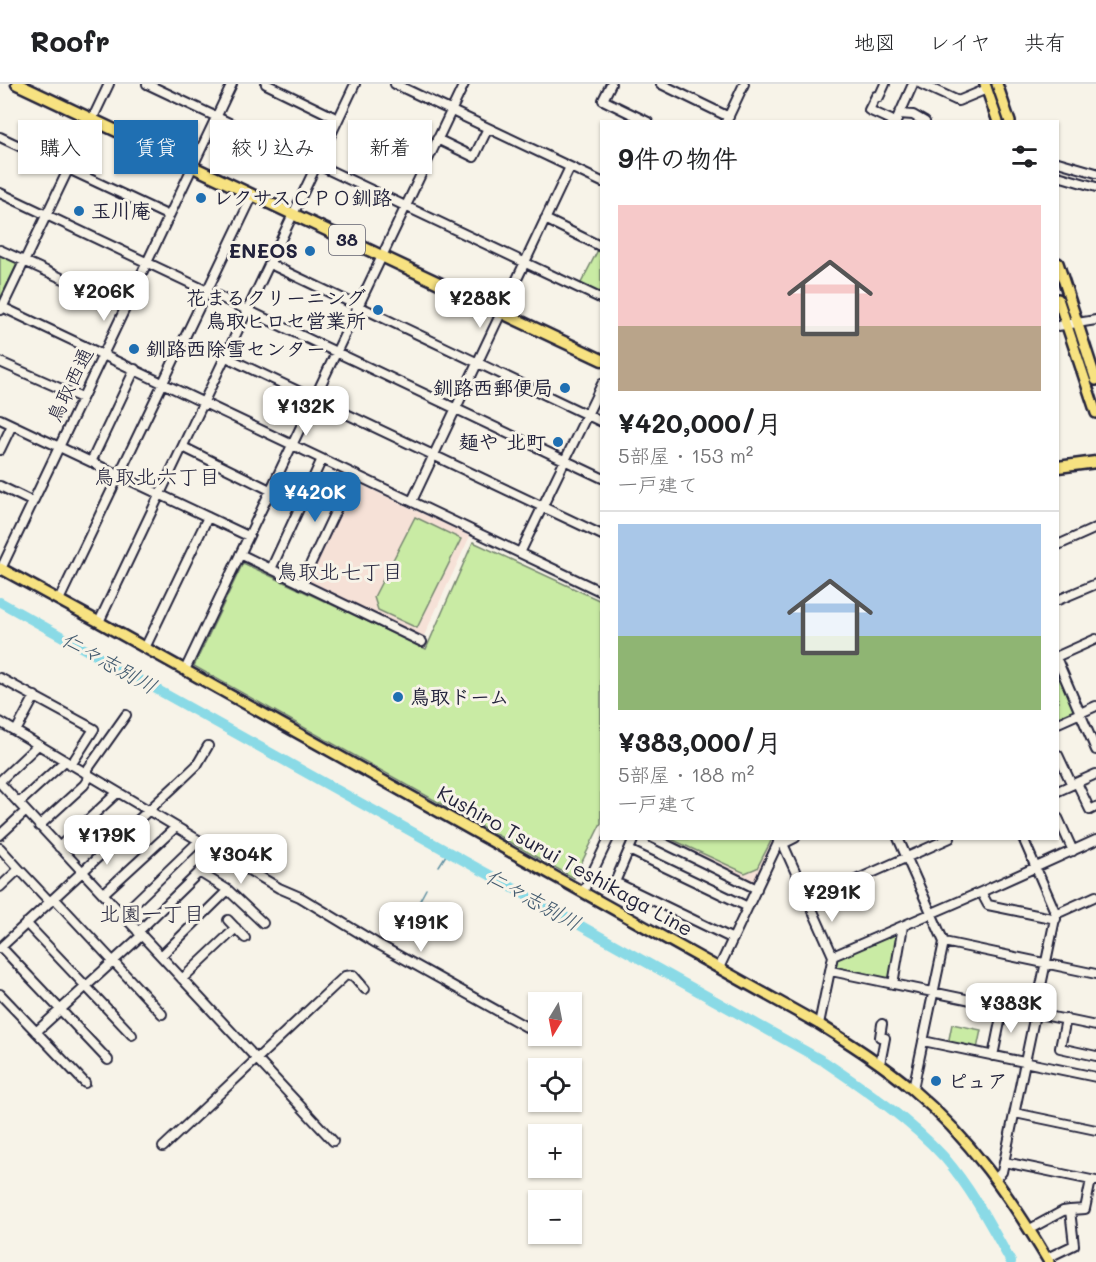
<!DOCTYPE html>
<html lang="ja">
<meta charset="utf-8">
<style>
:root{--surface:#fff;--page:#f2f2f2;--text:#202124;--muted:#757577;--line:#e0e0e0;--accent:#1f6fb2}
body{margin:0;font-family:Mali,"Klee One",sans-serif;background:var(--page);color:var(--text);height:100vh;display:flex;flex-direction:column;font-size:22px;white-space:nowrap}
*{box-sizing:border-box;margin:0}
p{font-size:20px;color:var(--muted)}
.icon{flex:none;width:33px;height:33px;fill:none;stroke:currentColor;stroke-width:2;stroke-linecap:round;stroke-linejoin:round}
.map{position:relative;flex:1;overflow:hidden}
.side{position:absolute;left:600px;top:36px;width:459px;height:720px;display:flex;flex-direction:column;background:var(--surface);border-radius:0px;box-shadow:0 2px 4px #0004}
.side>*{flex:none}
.guide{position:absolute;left:18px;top:36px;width:492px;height:54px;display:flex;gap:12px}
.needle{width:39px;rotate:190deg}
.tools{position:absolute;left:528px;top:908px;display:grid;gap:12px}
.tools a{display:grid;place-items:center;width:54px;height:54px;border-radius:0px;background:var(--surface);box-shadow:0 2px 4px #0004;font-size:30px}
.price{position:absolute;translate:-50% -51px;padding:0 14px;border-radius:12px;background:#fff;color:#222;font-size:20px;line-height:39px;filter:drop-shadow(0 2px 3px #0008)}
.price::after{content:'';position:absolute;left:50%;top:36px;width:18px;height:14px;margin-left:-9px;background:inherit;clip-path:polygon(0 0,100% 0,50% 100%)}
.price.selected{background:var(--accent);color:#fff}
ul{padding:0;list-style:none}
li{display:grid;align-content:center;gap:12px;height:318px;padding:0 18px}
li+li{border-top:2px solid var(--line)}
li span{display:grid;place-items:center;height:186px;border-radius:0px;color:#555}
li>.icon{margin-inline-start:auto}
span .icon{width:108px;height:108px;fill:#fffc;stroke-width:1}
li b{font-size:26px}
h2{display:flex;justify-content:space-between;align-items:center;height:72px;padding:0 18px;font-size:26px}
.chip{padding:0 21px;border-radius:0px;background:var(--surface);box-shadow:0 2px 4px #0004;font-size:21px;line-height:54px}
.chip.selected{background:var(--accent);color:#fff}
header{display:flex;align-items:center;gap:36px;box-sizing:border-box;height:84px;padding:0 30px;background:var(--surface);border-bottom:2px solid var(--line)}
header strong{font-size:28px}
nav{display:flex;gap:33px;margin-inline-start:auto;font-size:21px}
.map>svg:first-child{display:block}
</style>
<header>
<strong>Roofr</strong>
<nav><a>地図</a><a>レイヤ</a><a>共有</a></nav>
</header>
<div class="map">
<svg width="1096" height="1178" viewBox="0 0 1096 1178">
<rect width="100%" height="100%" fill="#f7f3e8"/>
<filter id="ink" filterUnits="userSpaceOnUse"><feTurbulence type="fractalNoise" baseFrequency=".0167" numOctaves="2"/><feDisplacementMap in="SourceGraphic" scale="12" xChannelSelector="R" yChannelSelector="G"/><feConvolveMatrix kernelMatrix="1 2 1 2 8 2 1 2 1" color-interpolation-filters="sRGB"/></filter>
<g filter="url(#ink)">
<!-- built -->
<path fill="#f6e1d7" d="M351,396L470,452L423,554L305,498Z
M661,755H776L755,798Z"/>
<!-- green -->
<path fill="#c9eba4" stroke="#768670" stroke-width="1.5" d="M599,164L601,165V211L580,201Z
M0,169L18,178L0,215Z
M415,433L461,455L417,544L378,526L374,513Z
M473,458L601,517V739L574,794L194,582L243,479L426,565Z
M1058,589L1075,627L1058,635Z
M671,755L772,754V755L757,784L745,789Z
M900,847L892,897L835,885L837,873Z
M952,940L981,946L977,965L948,960Z"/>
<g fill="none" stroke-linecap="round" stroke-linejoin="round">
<!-- stream -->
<path stroke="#6090a2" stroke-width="1.5" d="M439,782L448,768
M400,853L426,805"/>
<!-- river -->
<path stroke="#8adae6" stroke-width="10" d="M0,518L825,978C866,1006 910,1036 944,1073C971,1104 991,1142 1011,1178"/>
<defs>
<path id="minor" d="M147,0L602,215
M266,0L338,35
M395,0L602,98
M611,0L603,16L648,38
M661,0L729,33
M885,0L879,13L876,12L869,26L891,36V38
M921,0L958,17L987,5
M899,30L913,31L925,38
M726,38L744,0
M896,38L913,0
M0,53L169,132
M437,55L474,73L488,44
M1058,78L1096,89
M1058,92L1096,103
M0,109L602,394
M545,135L602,163
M0,166L125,223
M270,180L602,338
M0,222L602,508
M1,226L109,0
M1058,242L1096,236
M226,273L602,451
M0,278L82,314
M0,335L248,452
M183,363L270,406
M0,366L12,341
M91,378L135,285
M0,402L33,418
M412,417L570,83
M1058,461L1096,444
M520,469L602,300
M240,470L422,558
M271,485L322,375
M0,487L232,0
M301,500L353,390
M59,516L253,111
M1058,516L1096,500
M99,538L355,0
M145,564L208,433
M1058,572L1096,555
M1058,578L1096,666
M185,586L464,0
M0,594L94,645L71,681
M0,638L279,804L300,813L376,859L530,945
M1058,639L1096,622
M16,647L35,612
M1058,671L1072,701
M85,689L126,631
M0,697L38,661
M0,699L333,1057
M1077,699L1090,726L1096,723
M1058,707L1096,690
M19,719L65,677
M1058,734L1073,767
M39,742L84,701L90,692
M0,751L26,727
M634,754L615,798L733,855
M653,754L757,805
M898,754L944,858L913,1005
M778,758L783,760L833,872L819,940
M783,760L795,754
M59,763L117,709
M0,764L19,785
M629,766L748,823
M199,788L228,806L263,839
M0,803L19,785L50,818
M583,808L609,754
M981,808L988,821L1056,835
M103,810L176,743
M54,814L162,930
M809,817L950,754
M1056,830L1096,812
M122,831L199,757
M228,836L245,854
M26,839L132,951
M138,848L220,768
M944,858L1096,890
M1,863L108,976
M0,864L175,702L197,681L208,662
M161,872L228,806
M833,872L981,808L1096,756
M719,884L780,755
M831,887L1096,942
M182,895L236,844
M893,900L903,842
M0,910L85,999
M1066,935L1060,964L1096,972
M36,948L142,851
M923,957L1096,993
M993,972L1003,923
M880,980L885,954L880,953L882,940
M1015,1029L1096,1046
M163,1063L345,892L353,891L365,905
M1005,1078L1096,1097
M996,1094L1002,1088L1056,830L1023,754
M1070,1126L1085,1125L1091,1096
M1030,1145L1063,1127L1070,1126L1074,1161L1047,1174"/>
<path id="major" d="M985,0L998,38
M997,0L1010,38
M1058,179L1096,296
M1058,215L1096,329
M0,484L99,538L819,940C851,960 884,981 913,1006C970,1054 1011,1114 1049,1178"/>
<path id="highway" d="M17,0L602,276
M1058,383L1096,378"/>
</defs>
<!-- minor casing -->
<use href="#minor" stroke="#22223b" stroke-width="12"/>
<!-- major casing -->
<use href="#major" stroke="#22223b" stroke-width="14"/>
<!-- highway casing -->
<use href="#highway" stroke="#22223b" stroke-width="15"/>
<!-- minor -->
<use href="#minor" stroke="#f7f3e8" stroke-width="8"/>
<!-- major -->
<use href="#major" stroke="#f7e281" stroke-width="9"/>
<!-- highway -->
<use href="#highway" stroke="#f7e281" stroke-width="10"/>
</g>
</g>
<!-- markers -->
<g fill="#1f6fb2" stroke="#f7f3e8" stroke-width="2">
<circle cx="201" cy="114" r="6"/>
<circle cx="79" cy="127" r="6"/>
<circle cx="310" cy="167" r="6"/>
<circle cx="378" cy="226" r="6"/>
<circle cx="134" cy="265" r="6"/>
<circle cx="565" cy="304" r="6"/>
<circle cx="558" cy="358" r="6"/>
<circle cx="398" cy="613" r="6"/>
<circle cx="936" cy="997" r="6"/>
</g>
<g text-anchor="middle" stroke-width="6" stroke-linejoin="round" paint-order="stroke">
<!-- shield labels -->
<rect fill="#f7f3e8" stroke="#62616f" stroke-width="1.5" x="329" y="141" width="36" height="30" rx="4.5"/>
<g font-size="18" font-weight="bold" fill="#22223b">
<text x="347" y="162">38</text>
</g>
<!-- poi labels -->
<g font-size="20" font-weight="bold" fill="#22223b" stroke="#f7f3e8" text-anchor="start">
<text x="213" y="121">レクサスＣＰＯ釧路</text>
<text x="91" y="134">玉川庵</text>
<text x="298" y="174" text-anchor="end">ENEOS</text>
<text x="366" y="221" text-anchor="end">花まるクリーニング<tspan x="366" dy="23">鳥取ヒロセ営業所</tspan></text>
<text x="146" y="272">釧路西除雪センター</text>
<text x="553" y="311" text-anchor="end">釧路西郵便局</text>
<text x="546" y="365" text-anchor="end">麺や 北町</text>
<text x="410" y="620">鳥取ドーム</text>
<text x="948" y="1004">ピュア</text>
</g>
<!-- street labels -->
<g font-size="20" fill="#22223b" stroke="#f7f3e8">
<text transform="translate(70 301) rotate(-64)" y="7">鳥取西通</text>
<text transform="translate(565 777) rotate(29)" y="7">Kushiro Tsurui Teshikaga Line</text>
</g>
<!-- neighbourhood labels -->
<g font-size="21" fill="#22223b" stroke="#f7f3e8">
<text x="157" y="400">鳥取北六丁目</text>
<text x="340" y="495">鳥取北七丁目</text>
<text x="152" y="837">北園一丁目</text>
</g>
<!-- water labels -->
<g font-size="21" font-style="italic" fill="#41596e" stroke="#f7f3e8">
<text transform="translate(109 579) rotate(29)" y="7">仁々志別川</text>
<text transform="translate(533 816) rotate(29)" y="7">仁々志別川</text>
</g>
</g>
</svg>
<div class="tools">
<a><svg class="needle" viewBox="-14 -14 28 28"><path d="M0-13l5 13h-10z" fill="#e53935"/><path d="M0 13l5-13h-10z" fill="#757577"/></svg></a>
<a><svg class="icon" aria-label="locate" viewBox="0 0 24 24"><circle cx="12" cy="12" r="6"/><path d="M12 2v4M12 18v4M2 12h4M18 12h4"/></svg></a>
<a>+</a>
<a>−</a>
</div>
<b class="price" style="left:104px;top:238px">¥206K</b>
<b class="price" style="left:480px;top:245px">¥288K</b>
<b class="price" style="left:306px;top:353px">¥132K</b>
<b class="price selected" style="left:315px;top:439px">¥420K</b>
<b class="price" style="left:107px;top:782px">¥179K</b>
<b class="price" style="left:241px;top:801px">¥304K</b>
<b class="price" style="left:832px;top:839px">¥291K</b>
<b class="price" style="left:421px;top:869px">¥191K</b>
<b class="price" style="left:1011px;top:950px">¥383K</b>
<div class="guide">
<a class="chip">購入</a>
<a class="chip selected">賃貸</a>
<a class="chip">絞り込み</a>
<a class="chip">新着</a>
</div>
<section class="side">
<h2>9件の物件<svg class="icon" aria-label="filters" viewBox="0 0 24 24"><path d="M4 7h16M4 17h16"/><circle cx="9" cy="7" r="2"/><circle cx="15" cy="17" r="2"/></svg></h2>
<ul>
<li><span style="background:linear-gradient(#f6c9c9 65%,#b9a48a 0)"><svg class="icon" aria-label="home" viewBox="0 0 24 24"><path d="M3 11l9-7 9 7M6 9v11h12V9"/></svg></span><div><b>¥420,000/月</b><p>5部屋 · 153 m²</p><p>一戸建て</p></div></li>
<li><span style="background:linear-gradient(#a9c7e8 60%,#8fb573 0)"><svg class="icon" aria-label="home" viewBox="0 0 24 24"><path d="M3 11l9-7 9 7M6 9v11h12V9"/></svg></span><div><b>¥383,000/月</b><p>5部屋 · 188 m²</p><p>一戸建て</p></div></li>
</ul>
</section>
</div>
